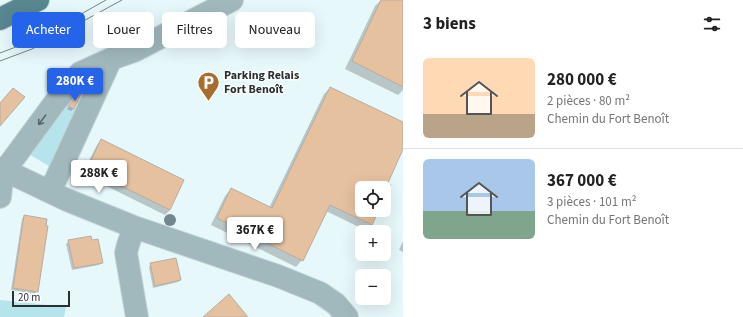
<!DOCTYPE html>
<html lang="fr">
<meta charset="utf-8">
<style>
:root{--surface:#fff;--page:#f6f6f6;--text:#222;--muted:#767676;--line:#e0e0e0;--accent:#2563eb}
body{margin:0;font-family:"Source Sans 3",sans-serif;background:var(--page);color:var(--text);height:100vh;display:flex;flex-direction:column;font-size:15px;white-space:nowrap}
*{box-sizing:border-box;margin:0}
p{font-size:13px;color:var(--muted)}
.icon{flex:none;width:22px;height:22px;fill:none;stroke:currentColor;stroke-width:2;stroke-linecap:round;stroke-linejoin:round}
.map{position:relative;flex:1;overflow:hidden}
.sheet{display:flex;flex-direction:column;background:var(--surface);width:340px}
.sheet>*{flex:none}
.top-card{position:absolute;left:12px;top:12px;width:331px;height:36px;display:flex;gap:8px}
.controls{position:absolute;left:355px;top:181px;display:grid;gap:8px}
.controls a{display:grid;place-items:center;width:36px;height:36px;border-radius:6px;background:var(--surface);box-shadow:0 4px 16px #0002;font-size:20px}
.scale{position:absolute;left:12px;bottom:10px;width:58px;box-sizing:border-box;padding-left:4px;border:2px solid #293031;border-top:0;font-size:11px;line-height:14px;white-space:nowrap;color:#293031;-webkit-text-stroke:3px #fff;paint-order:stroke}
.price{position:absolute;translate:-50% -34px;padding:0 9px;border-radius:4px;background:#fff;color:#222;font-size:13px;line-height:26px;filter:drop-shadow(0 1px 2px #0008)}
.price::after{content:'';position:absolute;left:50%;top:24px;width:12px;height:9px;margin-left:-6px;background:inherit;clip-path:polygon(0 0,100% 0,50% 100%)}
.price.selected{background:var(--accent);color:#fff}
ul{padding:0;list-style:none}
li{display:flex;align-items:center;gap:12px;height:100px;padding:0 20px}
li+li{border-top:1px solid var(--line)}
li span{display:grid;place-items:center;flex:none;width:112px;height:80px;border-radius:6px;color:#555}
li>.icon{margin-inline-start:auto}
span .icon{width:48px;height:48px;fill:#fffc;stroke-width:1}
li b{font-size:17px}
h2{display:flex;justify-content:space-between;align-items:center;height:48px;padding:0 20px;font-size:17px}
.pill{padding:0 14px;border-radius:6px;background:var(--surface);box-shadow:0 4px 16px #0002;font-size:14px;line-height:36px}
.pill.selected{background:var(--accent);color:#fff}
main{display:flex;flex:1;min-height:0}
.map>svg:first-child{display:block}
</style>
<main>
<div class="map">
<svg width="403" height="317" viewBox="0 0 403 317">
<rect width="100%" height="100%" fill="#e7f8fb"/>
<!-- green -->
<path fill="#b6e4ec" d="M63,104L82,113L54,169L25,152Z
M0,300L66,307L64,317H0Z"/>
<!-- shadow -->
<path fill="#0003" d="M381,0H403V90L398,95L345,69L375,6Z
M330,88L403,123V147L386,184L384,198V188H362V210H378L371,224L365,230L326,211L302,260L296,267L211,225L225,196L231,189L269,208L324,94Z
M80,95L73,109L71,111L67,109Z
M101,140L170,210L165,215L82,174L97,145Z
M24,217L37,291L34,294L11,290L22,219Z
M69,241L102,263L99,265L72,270L66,244Z
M403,241V252L399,250Z
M151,264L180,280L178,282L153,288L149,267Z"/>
<!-- building -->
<path fill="#e5c19f" stroke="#b7aca2" d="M381,0H403V87L352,61Z
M330,87L403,122V149L388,183L391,185L384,200V188H362V210H379L372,225L330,205L303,261L217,218L231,188L272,208Z
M13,88L25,97L0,126V103Z
M79,93L81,94L74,109L68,106Z
M101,139L184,180L170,210L87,169Z
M24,215L47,219L46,226H48L38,292L13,288Z
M91,236L92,240L98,239L103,263L74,268L68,240Z
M176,258L181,280L155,286L150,263Z
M229,294L248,317H203Z"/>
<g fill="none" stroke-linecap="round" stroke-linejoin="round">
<defs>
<path id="minor" d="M0,168L67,200L134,227L278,276L320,293L336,304L347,317
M50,192L111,59
M0,197L2,179L11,162L56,101L80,73L111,59L134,51L232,0
M134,227L128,245L126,253L137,317"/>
<path id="major" d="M0,19L38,0"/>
</defs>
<!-- minor casing -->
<use href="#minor" stroke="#c5d4d7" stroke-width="24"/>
<!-- major casing -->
<use href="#major" stroke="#c5d4d7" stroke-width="24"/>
<!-- minor -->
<use href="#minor" stroke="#a1b9bd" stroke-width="22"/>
<!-- major -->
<use href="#major" stroke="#59878f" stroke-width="22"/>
<!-- tram -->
<path stroke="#788385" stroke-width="1" d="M0,53C37,40 72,19 106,0
M0,61L32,49L122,0"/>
</g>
<!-- trees -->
<circle fill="#71898d" cx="170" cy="220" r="6"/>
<!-- one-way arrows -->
<defs><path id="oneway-shaft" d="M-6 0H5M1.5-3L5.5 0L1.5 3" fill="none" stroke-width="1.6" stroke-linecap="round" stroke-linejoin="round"/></defs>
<use stroke="#596769" href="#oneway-shaft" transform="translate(42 120) rotate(127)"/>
<!-- icons -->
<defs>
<symbol id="parking-pin" viewBox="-11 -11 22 30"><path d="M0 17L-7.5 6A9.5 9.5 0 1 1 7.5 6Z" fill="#a86d2e" stroke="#fff"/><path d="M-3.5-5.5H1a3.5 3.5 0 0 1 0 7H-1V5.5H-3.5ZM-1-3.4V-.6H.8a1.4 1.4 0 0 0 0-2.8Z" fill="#fff"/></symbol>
</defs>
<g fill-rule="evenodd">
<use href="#parking-pin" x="196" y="70" width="25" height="34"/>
</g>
<g text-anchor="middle" stroke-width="3" stroke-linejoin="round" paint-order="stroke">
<!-- poi labels -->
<g font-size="12" font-weight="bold" fill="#293031" stroke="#fff" text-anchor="start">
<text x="224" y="79">Parking Relais<tspan x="224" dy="14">Fort Benoît</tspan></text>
</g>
</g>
</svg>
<div class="controls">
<a><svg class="icon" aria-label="locate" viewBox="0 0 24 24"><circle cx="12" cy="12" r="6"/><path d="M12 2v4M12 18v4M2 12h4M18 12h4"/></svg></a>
<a>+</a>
<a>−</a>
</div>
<div class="scale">20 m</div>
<b class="price selected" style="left:75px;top:102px">280K €</b>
<b class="price" style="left:99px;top:194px">288K €</b>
<b class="price" style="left:255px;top:251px">367K €</b>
<div class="top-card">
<a class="pill selected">Acheter</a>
<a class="pill">Louer</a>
<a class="pill">Filtres</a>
<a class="pill">Nouveau</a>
</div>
</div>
<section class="sheet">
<h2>3 biens<svg class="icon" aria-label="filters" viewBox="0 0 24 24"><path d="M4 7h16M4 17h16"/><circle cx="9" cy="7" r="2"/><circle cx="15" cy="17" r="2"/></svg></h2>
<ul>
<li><span style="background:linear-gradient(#ffd9b3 70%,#b9a48a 0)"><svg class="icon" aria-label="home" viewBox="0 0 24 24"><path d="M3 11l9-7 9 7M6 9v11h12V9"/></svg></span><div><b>280 000 €</b><p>2 pièces · 80 m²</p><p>Chemin du Fort Benoît</p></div></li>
<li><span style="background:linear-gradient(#a9c7e8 65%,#7fa58c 0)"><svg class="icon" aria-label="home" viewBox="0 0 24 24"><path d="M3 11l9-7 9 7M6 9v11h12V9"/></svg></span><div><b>367 000 €</b><p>3 pièces · 101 m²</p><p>Chemin du Fort Benoît</p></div></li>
</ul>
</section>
</main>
